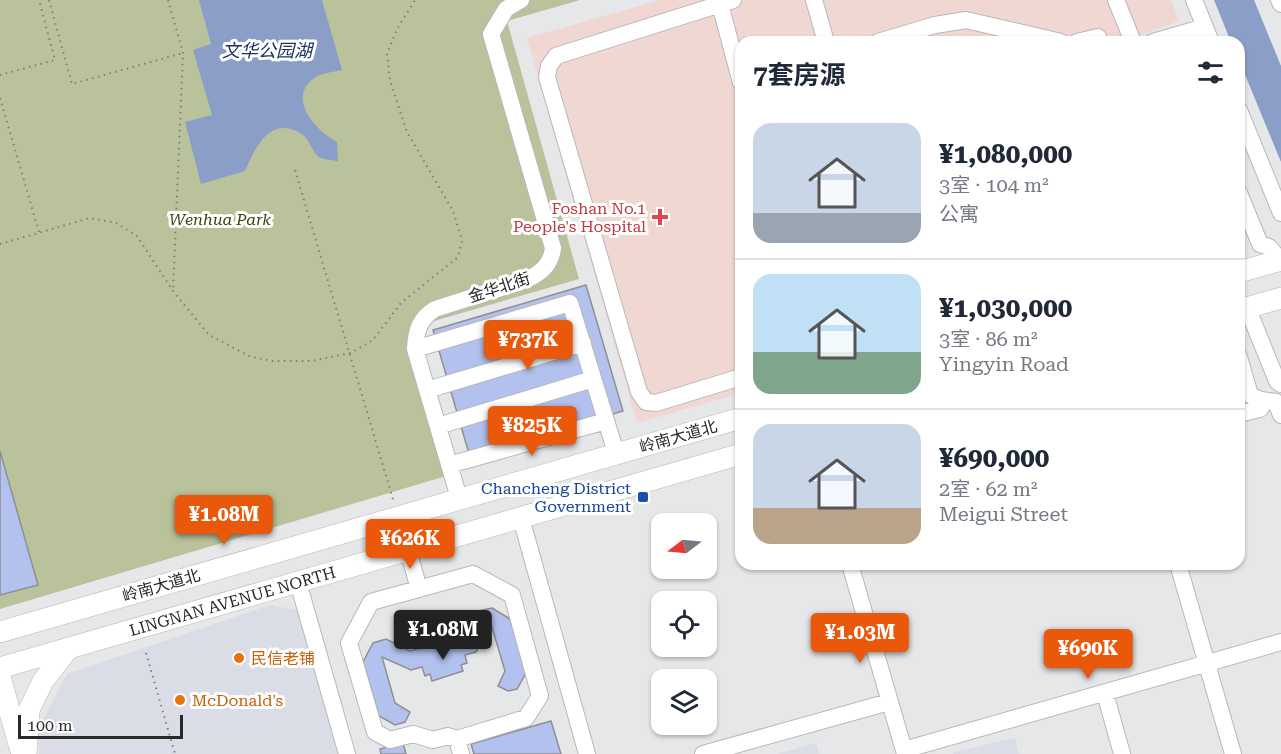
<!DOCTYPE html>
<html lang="zh">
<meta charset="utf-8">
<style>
:root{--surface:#fff;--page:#f2f2f3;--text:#1f2937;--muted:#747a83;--line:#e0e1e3;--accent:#ea580c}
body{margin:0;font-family:"Roboto Serif","Noto Sans SC",serif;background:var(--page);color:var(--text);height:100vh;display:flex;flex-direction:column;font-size:22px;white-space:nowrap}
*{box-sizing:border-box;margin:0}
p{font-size:20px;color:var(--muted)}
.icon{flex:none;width:33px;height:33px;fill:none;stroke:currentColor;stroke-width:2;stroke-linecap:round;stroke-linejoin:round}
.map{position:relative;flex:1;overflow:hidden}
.sheet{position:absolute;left:735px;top:36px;width:510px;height:534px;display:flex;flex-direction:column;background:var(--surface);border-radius:18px;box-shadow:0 2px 4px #0004}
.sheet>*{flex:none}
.needle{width:39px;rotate:254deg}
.controls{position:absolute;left:651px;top:513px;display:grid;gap:12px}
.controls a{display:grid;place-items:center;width:66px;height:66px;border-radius:12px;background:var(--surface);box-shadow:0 2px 4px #0004;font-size:30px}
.scale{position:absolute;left:18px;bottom:15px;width:165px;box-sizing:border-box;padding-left:6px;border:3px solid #282829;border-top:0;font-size:16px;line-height:21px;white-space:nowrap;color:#282829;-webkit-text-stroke:4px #fff;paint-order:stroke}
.price{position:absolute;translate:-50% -51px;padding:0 14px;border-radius:6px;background:var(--accent);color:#fff;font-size:20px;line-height:39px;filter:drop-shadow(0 2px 3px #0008)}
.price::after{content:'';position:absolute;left:50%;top:36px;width:18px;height:14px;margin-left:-9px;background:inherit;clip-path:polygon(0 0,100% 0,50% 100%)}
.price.current{background:#222;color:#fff}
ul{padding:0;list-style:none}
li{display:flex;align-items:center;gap:18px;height:150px;padding:0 18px}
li+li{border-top:2px solid var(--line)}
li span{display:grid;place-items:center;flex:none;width:168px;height:120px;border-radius:18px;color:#555}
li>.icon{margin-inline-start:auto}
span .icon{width:72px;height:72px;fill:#fffc;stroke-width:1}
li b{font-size:26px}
h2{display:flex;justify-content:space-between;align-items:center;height:72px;padding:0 18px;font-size:26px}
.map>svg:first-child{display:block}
</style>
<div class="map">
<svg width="1281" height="754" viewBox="0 0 1281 754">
<rect width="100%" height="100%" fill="#e6e7e9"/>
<!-- built -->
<path fill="#dadde6" d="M270,605L297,610L339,754H39V727L67,674Z
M1015,738L1019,754H953L954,752Z
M816,743L819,754H777Z"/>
<!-- medical -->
<path fill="#f1d7d1" d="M660,0H1171L1179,21L1120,42H741V393L637,423L527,38Z"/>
<!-- green -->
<path fill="#bac29b" d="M0,0H580L507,21L579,279L410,328L446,476L0,609Z"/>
<!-- water -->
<path fill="#8a9ec7" d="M199,0H322L342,70C333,72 321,73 314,78C286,99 317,132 337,142L338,161C333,160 323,160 319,157C312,152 310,140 302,134C270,114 255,148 245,171L201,184L185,122L212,115L193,50L211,44Z
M1214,0H1254L1281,66V162L1239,60V42H1231Z"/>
<!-- building -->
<path fill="#b3c1ee" stroke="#8f9092" stroke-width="1.5" d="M586,285L623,411L470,457L433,330Z
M0,451L38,585L0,595Z
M492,608L510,619L526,673L517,689L508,691L498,686L505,671L491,624L476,652L465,655L467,663L461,665L463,671L432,681L430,674L425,676L422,667L411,670L382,657L395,703L410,712L405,722L395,725L379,716L363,662L373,643L386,639L410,651L466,636L479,611Z
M551,721L561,754H474L471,744Z
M403,743L406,754H381L380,749Z"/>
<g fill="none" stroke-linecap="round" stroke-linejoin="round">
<defs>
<path id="minor" d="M733,0L556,56L549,66L547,77L639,392L646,402L656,403L741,377
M814,0L826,42
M1116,0L1133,42
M1194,0L1211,42
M1279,0L1281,4
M720,4L741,83
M878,42L935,25L966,20L1061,42
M1077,42L1098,37L1100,42
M1153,42L1205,27
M1239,110L1281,213
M1239,193L1260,244L1269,247L1280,260
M1247,307L1277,381L1281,384
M415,349L570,303L616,453
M1239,357L1250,395L1261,400L1276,402L1281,415
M427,390L583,343
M1239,414L1260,409L1265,401
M438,426L593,379
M449,465L606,421
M459,498L415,349C416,331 419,319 435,309L526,280C541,273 551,265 553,248L491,34L506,9L521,0
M521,518L587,754
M408,550L419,589
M850,564L905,754
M1178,564L1233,754
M473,574L512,595L540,696L526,718L457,739L448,736L433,740L413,734L390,740L375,732L349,643L371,602Z
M298,582L347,754
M1105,693L1122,754
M457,739L461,754
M904,750L1281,642
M703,754L889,702"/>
<g id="major">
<path d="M1239,272L1281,260"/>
<path d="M1239,310L1281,298"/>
<path d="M0,632L741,418"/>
<path id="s1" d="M0,668L741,454"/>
<path d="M0,677L20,748"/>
<path d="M26,754L29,710L43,681L68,649"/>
</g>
</defs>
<!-- minor casing -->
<use href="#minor" stroke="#b7b8b9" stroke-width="18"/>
<!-- major casing -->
<use href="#major" stroke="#b7b8b9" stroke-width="22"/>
<!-- path -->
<path stroke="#7e7e80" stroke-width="2" stroke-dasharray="1.5 4.5" stroke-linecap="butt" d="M49,0L72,84L183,53
M168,0L183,53L173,291
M0,75L55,60L39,0
M0,98L39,232
M295,170L394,503
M0,244L90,218L116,223L137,236L173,291L209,335L249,356L272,361H311L351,353L373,340L401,303L458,257L462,241L453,211L407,132L390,81L387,54L397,29L415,0
M146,653L175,754"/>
<!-- minor -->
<use href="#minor" stroke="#fff" stroke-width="16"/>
<!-- major -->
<use href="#major" stroke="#fff" stroke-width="21"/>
</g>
<!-- markers -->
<path fill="#e0444e" stroke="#fff" stroke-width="2" d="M657 208h6v6h6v6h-6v6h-6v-6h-6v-6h6z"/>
<rect fill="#1a4fb4" stroke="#fff" stroke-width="2" x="637" y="491" width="12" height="12" rx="3"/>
<g fill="#e8710a" stroke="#fff" stroke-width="2">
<circle cx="239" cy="658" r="6"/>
<circle cx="180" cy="700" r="6"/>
</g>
<g text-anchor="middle" stroke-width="6" stroke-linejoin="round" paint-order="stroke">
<!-- health labels -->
<g font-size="16" fill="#be3a42" stroke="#fff" text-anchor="end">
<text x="646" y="214">Foshan No.1<tspan x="646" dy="18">People's Hospital</tspan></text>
</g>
<!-- park labels -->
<g font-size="16" font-style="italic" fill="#3b420a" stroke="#fff">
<text x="220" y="225">Wenhua Park</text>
</g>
<!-- street labels -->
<g font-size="16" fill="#282829" stroke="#fff">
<text transform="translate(499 287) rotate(-18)" y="6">金华北街</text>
<text transform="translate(678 436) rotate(-16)" y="6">岭南大道北</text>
<text transform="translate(161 585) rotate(-16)" y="6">岭南大道北</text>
<text dy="6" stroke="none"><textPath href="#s1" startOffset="242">LINGNAN AVENUE NORTH</textPath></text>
</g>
<!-- transit labels -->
<g font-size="16" fill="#164399" stroke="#fff" text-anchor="end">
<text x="631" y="494">Chancheng District<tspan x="631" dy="18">Government</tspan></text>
</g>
<!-- food labels -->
<g font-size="16" fill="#c56008" stroke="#fff" text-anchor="start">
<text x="251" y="664">民信老铺</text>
<text x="192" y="706">McDonald's</text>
</g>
<!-- water labels -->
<g font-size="18" font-style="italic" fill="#1b3063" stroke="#fff">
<text x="267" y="57">文华公园湖</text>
</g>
</g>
</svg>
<div class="controls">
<a><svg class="needle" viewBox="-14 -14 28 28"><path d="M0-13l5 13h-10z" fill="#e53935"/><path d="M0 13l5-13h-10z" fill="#747a83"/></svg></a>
<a><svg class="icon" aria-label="locate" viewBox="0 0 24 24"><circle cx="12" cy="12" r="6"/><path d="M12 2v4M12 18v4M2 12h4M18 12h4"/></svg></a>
<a><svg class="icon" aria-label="layers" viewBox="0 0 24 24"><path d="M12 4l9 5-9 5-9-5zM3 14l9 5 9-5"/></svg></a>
</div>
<div class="scale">100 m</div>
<b class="price" style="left:528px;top:371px">¥737K</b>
<b class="price" style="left:532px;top:457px">¥825K</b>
<b class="price" style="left:224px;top:546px">¥1.08M</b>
<b class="price" style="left:410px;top:570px">¥626K</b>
<b class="price current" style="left:443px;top:661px">¥1.08M</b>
<b class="price" style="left:860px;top:664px">¥1.03M</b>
<b class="price" style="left:1088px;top:680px">¥690K</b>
<section class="sheet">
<h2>7套房源<svg class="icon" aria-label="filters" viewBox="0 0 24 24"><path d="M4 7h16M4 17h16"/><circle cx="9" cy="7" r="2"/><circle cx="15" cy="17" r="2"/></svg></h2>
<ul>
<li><span style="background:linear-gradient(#c9d6e8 75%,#9aa5b1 0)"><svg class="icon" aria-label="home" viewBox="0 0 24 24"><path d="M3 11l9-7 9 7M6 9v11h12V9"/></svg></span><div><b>¥1,080,000</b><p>3室 · 104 m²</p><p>公寓</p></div></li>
<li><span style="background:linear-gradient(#bfe0f5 65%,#7fa58c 0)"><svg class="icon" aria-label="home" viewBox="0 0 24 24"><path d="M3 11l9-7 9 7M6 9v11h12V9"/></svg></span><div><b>¥1,030,000</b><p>3室 · 86 m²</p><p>Yingyin Road</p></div></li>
<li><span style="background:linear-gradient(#c9d6e8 70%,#b9a48a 0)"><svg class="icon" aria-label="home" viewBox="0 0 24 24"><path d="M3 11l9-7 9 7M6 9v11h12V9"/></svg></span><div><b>¥690,000</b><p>2室 · 62 m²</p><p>Meigui Street</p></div></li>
</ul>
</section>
</div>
